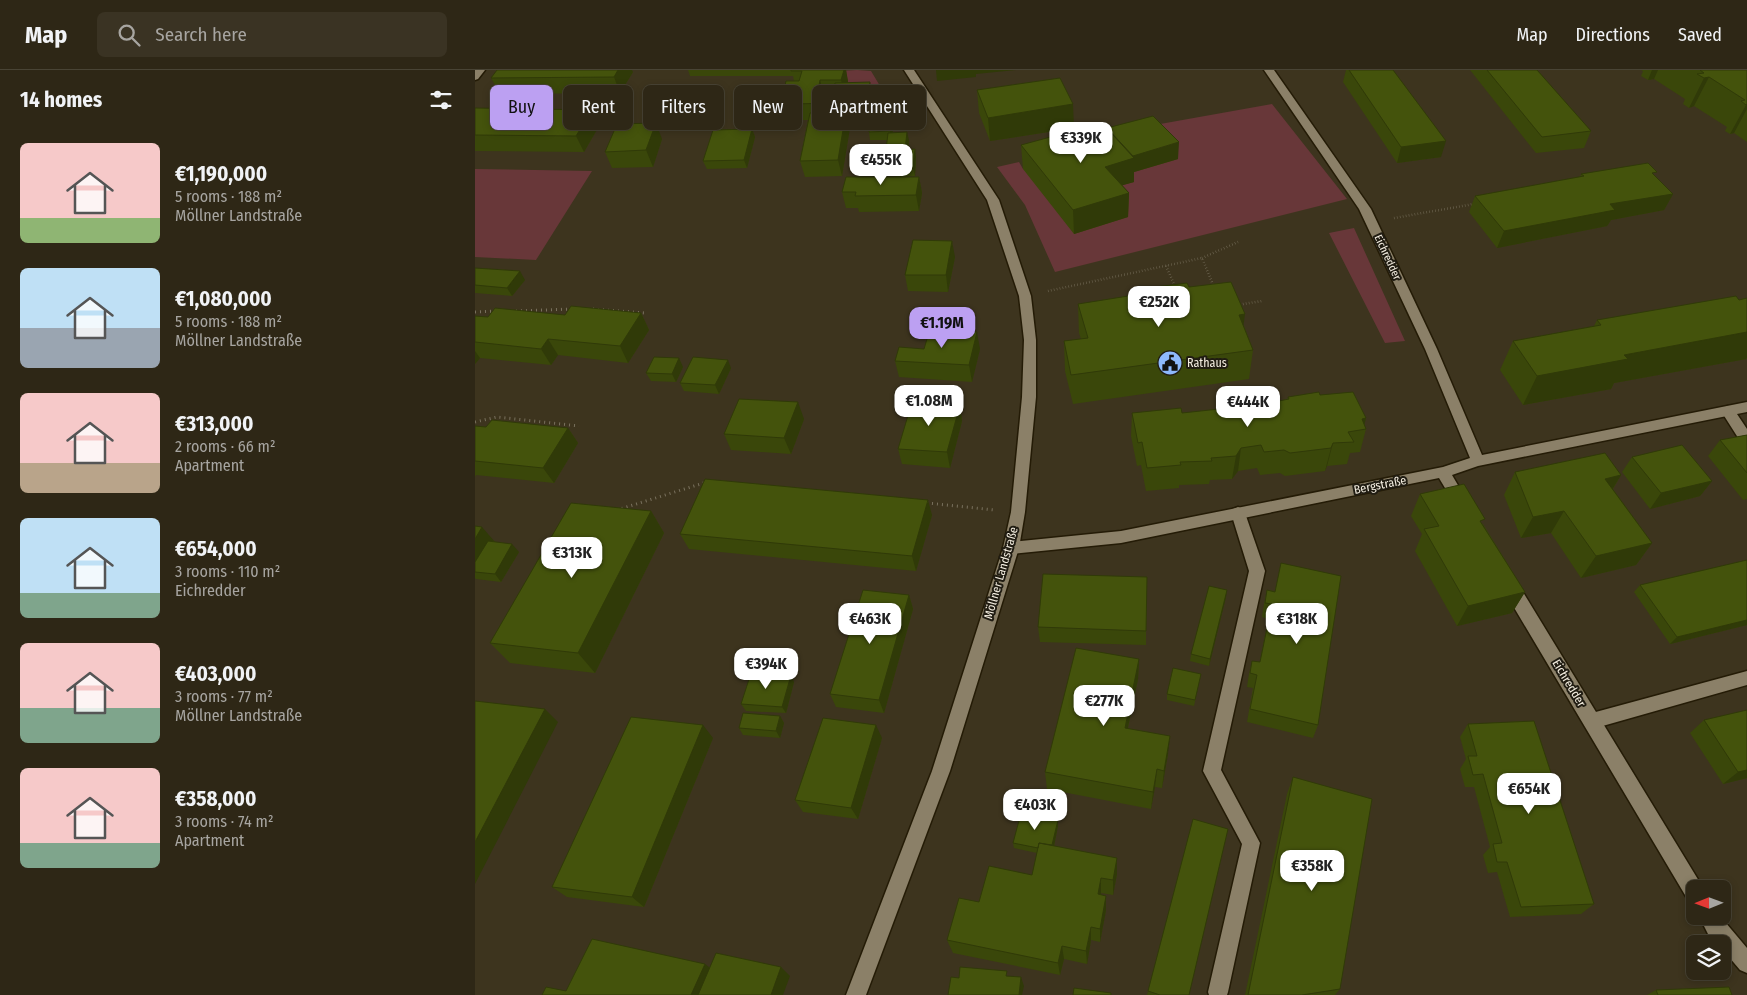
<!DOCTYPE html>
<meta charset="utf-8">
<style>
:root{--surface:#2e2716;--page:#3a3323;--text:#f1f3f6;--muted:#a7a5a1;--line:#494435;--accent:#bca0f2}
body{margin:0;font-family:"Fira Sans Condensed",sans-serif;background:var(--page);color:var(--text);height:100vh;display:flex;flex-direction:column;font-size:19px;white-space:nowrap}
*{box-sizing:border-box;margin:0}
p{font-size:16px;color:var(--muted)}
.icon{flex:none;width:28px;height:28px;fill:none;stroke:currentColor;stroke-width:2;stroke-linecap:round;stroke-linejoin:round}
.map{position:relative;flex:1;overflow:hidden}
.panel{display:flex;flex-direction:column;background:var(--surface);width:475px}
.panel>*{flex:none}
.guide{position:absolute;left:15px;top:15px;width:475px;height:45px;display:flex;gap:10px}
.needle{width:32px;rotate:269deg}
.controls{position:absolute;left:1211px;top:810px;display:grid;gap:10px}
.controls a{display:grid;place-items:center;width:45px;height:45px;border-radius:8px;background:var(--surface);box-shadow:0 2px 8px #0003,0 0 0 1px var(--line);font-size:25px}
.price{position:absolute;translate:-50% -42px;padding:0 11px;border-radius:10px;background:#fff;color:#222;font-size:16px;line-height:32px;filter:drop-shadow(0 1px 2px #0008)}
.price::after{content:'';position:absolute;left:50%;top:30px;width:15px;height:11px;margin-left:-8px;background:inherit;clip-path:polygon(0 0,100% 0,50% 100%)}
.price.on{background:var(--accent);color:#111}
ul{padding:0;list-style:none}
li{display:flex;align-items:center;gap:15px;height:125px;padding:0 20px}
li span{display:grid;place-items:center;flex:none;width:140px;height:100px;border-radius:8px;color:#555}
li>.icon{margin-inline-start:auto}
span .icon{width:60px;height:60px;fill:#fffc;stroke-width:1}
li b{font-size:21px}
h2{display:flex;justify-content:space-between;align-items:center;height:60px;padding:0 20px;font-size:21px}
.tag{padding:0 18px;border-radius:8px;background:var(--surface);box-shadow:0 2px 8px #0003,0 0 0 1px var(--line);font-size:18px;line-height:45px}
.tag.on{background:var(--accent);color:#111}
header{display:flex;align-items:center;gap:30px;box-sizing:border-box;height:70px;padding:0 25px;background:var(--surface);border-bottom:1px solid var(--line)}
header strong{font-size:24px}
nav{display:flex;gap:28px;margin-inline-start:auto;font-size:18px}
.search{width:350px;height:45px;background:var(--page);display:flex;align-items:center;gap:12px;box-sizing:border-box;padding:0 18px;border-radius:8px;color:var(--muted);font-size:19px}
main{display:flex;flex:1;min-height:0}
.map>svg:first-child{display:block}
</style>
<header>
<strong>Map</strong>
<div class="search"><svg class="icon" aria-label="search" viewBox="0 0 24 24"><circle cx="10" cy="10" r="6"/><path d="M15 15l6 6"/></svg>Search here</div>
<nav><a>Map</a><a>Directions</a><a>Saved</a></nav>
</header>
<main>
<section class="panel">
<h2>14 homes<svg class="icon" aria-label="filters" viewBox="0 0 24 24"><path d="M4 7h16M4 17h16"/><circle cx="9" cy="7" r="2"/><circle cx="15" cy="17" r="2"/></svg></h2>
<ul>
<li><span style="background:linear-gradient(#f6c9c9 75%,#8fb573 0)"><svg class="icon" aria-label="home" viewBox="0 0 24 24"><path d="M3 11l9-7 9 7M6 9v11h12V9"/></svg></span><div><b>€1,190,000</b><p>5 rooms · 188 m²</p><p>Möllner Landstraße</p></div></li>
<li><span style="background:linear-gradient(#bfe0f5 60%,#9aa5b1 0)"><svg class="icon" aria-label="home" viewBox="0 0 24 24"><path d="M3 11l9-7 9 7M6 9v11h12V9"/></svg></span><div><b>€1,080,000</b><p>5 rooms · 188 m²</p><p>Möllner Landstraße</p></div></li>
<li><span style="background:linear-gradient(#f6c9c9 70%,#b9a48a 0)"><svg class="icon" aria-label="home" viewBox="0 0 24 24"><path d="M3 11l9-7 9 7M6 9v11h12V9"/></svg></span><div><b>€313,000</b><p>2 rooms · 66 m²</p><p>Apartment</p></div></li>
<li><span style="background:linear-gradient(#bfe0f5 75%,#7fa58c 0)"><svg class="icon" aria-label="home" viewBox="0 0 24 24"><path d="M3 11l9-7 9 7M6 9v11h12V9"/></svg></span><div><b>€654,000</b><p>3 rooms · 110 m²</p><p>Eichredder</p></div></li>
<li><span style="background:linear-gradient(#f6c9c9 65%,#7fa58c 0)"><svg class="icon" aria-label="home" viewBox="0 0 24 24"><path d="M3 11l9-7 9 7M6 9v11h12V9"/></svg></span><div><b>€403,000</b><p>3 rooms · 77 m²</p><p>Möllner Landstraße</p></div></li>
<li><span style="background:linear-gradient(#f6c9c9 75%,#7fa58c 0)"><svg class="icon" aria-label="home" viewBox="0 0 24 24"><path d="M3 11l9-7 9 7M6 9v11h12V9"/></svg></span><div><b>€358,000</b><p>3 rooms · 74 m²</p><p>Apartment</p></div></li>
</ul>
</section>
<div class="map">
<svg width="1272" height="925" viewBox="0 0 1272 925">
<rect width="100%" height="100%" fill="#3d341e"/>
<!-- green -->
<path fill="#683739" d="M382,0L396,1L408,21L370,26L365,1Z
M797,34L872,129L580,202L550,135L522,97L544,92L548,99L631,120L652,104L674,56Z
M0,99L117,101L61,190L0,187Z
M879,158L930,271L910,273L854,163Z"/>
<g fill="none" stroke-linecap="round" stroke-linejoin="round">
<defs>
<path id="lane" d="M1253,336L1258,338L1272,359V375L1267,374L1246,341L1248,338Z
M763,437L768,439L770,443L790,501L746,700L785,773L753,922L752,925H734L733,922L767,774L728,701L774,501L756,443L758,439Z
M1272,601V615L1117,659L1111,657L1108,651L1111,645L1117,643Z"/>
<path id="street" d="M0,0H10L3,9L0,10Z
M789,0H799L896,139L962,279L1007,385L1272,332V342L1003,396L977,405L994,434L992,438L987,440L982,438L964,408L646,473L536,484L531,482L528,478L531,474L536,472L646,461L968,397L995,388L950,279L884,139Z
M1034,508L1040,509L1227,816L1228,819H1220V833L1213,830L1028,519L1026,514L1028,509Z
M1224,846H1245L1272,878V903L1265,900L1248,880V874H1242L1233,864Z"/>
<path id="secondary" d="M429,0H439L524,130L556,226L561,270V327L550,442L544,478L475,701L391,925H371L457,701L528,478L536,442L547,327L549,270L544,226L512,130Z"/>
</defs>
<!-- lane casing -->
<use href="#lane" stroke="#241b06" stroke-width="3"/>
<!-- street casing -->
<use href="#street" stroke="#241b06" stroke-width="3"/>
<!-- secondary casing -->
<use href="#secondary" stroke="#241b06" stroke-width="3"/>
<!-- path-far1 -->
<path stroke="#79715e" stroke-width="2.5" stroke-dasharray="0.5 2.5" stroke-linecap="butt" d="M919,148L999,134
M727,188L763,172
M691,196L700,216
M573,221L727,188L739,217
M762,235L787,231"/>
<!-- path -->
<path stroke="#79715e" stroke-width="3" stroke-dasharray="1 4" stroke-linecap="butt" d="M118,239L170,243
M41,241L97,239
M0,242L19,241
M0,352L22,347L104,356
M452,433L520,440
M142,440L232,412"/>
<!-- lane -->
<use href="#lane" fill="#8b8068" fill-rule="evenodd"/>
<!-- street -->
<use href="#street" fill="#8b8068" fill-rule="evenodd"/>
<!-- secondary -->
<use href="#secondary" fill="#8b8068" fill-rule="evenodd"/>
</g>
<!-- wall -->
<path fill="#3a470a" d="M213,0H371L373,13L398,28L395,49H390L389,56L375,57L367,106L330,107L325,91L333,50H323L321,44L304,45L300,29L319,11L318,6H215Z
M871,0H918L966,87L922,93L868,12Z
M995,0H1062L1116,61L1109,78L1061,83Z
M1166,0H1272V72L1259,63L1255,64L1250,61L1252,57L1219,36L1214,38L1208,34L1210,29L1179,9L1173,10L1166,6L1168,1Z
M158,2L145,23L25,24L16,8Z
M502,20L599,58L515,71L504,43Z
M0,38L117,40L124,56L109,82L0,81Z
M632,58L703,89L659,102V112L647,115L654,123L653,147L599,164L548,99L546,75Z
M277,59L280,67L272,98L232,99L228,91Z
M418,60L417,62L434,70L433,79L441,87L440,106L421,107L420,98V88H412L411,80L412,70H395L394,62Z
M187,69L178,97L137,98L130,82Z
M1106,104L1180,106L1198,124L1189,140L1136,150L1132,156L1022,178L994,142L1000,126L1105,107Z
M444,107L447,123L444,141L384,142L383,138H371L367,122Z
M480,187L473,222L433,221L430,205Z
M0,198L50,210L37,226L0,223Z
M714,217L769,256L778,280L774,309L598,334L590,301L589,271L606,269L604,263L603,234L664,224V219Z
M1272,228V289H1271L1139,313L1136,319L1048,335L1025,300L1038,271L1119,256L1122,250Z
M166,243L174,260L153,293L83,285L76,295L5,288L0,294V246L13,247Z
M449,279H505L497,312L424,307L420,291Z
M208,297L201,312L176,311L171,303Z
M256,298L244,324L209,321L205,313Z
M845,325L891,348L889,355L891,359L885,382L875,383L872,394L852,396L850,401L810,406L805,403L785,405L782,398L763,401L757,409L735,410L734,414L704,415V418L671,421L666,395L662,396L656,366L657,343H707L770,336V332L804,331L812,330L813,327Z
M485,335L487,351L475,398L427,394L423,379Z
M329,349L316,384L256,380L249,364Z
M0,356L11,357L93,358L103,373L79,413L1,405L0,407Z
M1272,365V429L1268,430L1233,386L1245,370Z
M1157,387L1237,411L1225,426L1175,439L1147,402Z
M1040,402L1146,405L1138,419L1177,473L1161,495L1106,508L1076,463L1046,468L1029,425Z
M945,424L1008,454L1050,522L1037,543L982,556L940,481L947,464L936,446Z
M176,441L189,463L120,603L35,593L15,573Z
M457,445L441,501L214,479L205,464Z
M0,456L20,472L44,482L26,512L1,509L0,508Z
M1272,490V555L1195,574L1159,522L1165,515Z
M806,493L843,655L838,668L772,652L778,618L772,617L774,604L777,591L785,592L793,549L787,547L789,534L792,520L800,521Z
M434,525L438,539L409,643L361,637L355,624Z
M751,527L734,596L715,591L716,584Z
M563,557L671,561V575L565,572Z
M664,589L663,609L653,658L693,684L687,718L680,717L676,739L572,719L570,702Z
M726,604L719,636L692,630V624Z
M319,612L311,643L271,641L266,634Z
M305,646L309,653L305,668L268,665L264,658Z
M1229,650L1272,708L1248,714L1215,663Z
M993,654L1119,834L1106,844L1035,847L1022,802L1013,803L1008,785L1015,777L999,717H990L985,699L991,689L985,667Z
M238,668L169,837L92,827L77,817Z
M407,668L383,749L328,742L320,730Z
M818,707L865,919L860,925H770L812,724Z
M583,756L579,776L642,804L638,825L626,823V825L631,826V840L625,872L616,870L612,894L589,889L585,905L478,883L472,870L504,832L557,805L562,783L539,778L538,773Z
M1181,920L1257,925H1172Z
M673,921L714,925H672Z"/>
<!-- shaded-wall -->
<path fill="#303a08" d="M143,0H157L158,2L145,23L139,7Z
M369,0H371L373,11L370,26L366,10Z
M461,0H541L501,4V7L462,11Z
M1177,0H1183L1179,9L1173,10Z
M1234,7L1219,36L1214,38L1229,8Z
M345,10L349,26L343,21Z
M395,12L398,28L395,49L392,33Z
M386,33L390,49L389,56L386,40Z
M598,34L599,58L515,71L513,48Z
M1272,34V39L1259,63L1255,64L1271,35Z
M117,40L124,56L109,82L101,66Z
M371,42L375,58L367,106L363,90Z
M416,51L418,60L416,70L415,61Z
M181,53L187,69L178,97L171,80Z
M277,59L280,67L272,98L269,90Z
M432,62L434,70L432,88L430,80Z
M971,71L966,87L922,93L926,77Z
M704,72L703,89L659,102V112L631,120L630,97L652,88Z
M440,79L441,87L440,106L438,98Z
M444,107L447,123L444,141L441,125Z
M654,123L653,147L599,164L598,140Z
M1198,124L1189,140L1136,150L1132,156L1022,178L1029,161L1135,134Z
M477,171L480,187L473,222L471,205Z
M45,201L50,210L37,226L32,218Z
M166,243L174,260L153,293L145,276Z
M770,244L766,274L764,245Z
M502,262L505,279L497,312L494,295Z
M1272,262V288L1271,289L1139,313L1136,319L1048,335L1062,306L1149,285Z
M73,269L83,285L76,295L66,279Z
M0,281L5,288L0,294Z
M204,288L208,297L201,312L197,304Z
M253,290L256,298L244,324L240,315Z
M323,332L329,349L316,384L309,368Z
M485,335L487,351L475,398L472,382Z
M891,348L888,360L887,349Z
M93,358L103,373L79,413L68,398Z
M858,373L852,396L850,401L856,378Z
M766,378L763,401L757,409L761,386Z
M1146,405L1132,428L1130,409Z
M1237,411L1225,426L1175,439L1186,423Z
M453,430L457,445L441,501L437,486Z
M176,441L189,463L120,603L103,583Z
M1089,441L1076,463L1046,468L1058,447Z
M7,457L20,472L0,502V469Z
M1177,473L1161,495L1106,508L1121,486Z
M37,474L44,482L26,512L20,504Z
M752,520L751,527L734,596L735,589Z
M1050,522L1037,543L982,556L993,536Z
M434,525L438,539L409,643L404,630Z
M1272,550V555L1195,574L1202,567Z
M664,589L663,609L649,676L650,658Z
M316,605L319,612L311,643L307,637Z
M70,639L83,652L0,814V772Z
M305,646L309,653L305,668L301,661Z
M228,655L238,668L169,837L157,827Z
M401,655L407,668L383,749L376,738Z
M695,666L693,684L687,718L689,701Z
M682,699L680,717L676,739L678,722Z
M1272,700V708L1248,714L1263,702Z
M583,750V756L577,786L576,781Z
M642,788V804L638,825V810Z
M626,808V823L623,838V824Z
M631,826V840L625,872V859Z
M616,857V870L612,894L611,881Z
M587,876L589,889L585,905L583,893Z
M230,894L246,906L238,925H216Z
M306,897L315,906L308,925H296Z
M546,907L549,916L547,925H544Z"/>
<!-- building -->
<path fill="#44530c" stroke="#303a08" d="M22,0H143L139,7L16,8Z
M316,0H369L366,10H345L343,21L359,20L360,13L395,12L392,33H386V40L354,41L356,33L319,34L320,28L300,29L302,21H309L311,11H324L327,1H316Z
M874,0H918L971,71L926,77Z
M1012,0H1062L1116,61L1067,67Z
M1225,0H1272V34L1271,35L1266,31L1270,30L1234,7L1229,8L1222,4L1229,3Z
M585,8L598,34L513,48L502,20Z
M0,38L117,40L101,66L0,65Z
M371,42L363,90L325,91L335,43Z
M678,46L704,72L658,86L632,58Z
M416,51L415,61L394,62L395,52Z
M181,53L171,80L130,82L142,54Z
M627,53L659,88L630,97L654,123L598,140L546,75Z
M277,59L269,90L228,91L238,60Z
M432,62L430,80L440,79L438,98H420L421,80H411L413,63Z
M1173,93L1182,102L1177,103L1198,124L1135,134L1140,140L1029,161L1000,126L1109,106L1106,104Z
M371,107H444L441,125L380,126L381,122H367Z
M438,170L477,171L471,205H430Z
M0,198L45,201L32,218L0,215Z
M756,212L770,244L764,245L778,280L596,305L589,271L613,268L603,234L666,224L664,219L712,213L714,217Z
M1261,226L1264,230L1272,228V262L1149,285L1153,289L1062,306L1038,271L1126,255L1122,250Z
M96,236L166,243L145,276L73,269L66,279L0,272V246L13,247L20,238L90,245Z
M455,259L502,262L494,295L420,291L424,277L449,279Z
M179,287L204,288L197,304L171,303Z
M218,287L253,290L240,315L205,313Z
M844,322L845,325L878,322L891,348L887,349L891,359L873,362L879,372L858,373L856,378L815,383L809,380L789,382L786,375L766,378L761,386L736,388L737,391L705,392L706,395L672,398L667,372L663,373L657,343L706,338L707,343L772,336L770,332L802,328L804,331L814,329L813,327Z
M264,329L323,332L309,368L249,364Z
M437,332L485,335L472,382L423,379Z
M17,350L93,358L68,398L0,391V356L11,357Z
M1272,365V403L1245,370Z
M1207,375L1237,411L1186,423L1157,387Z
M1130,383L1146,405L1130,409L1177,473L1121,486L1089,441L1058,447L1040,402Z
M230,409L453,430L437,486L205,464Z
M989,414L1010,449L1005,451L1050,522L993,536L949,459L964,456L945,424Z
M96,433L176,441L103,583L15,573Z
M0,456L7,457L0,469Z
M13,471L37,474L20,504L0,502V492Z
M1272,490V550L1202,567L1165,515Z
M806,493L866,506L843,655L775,639L782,605L775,603L777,591L785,592L797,534L790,533L792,520L800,522Z
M568,504L672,507L671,561L563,557Z
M734,516L752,520L735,589L716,584Z
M388,520L434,525L404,630L355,624Z
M601,578L664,589L650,658L695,666L689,701L682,699L678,722L570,702Z
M698,598L726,604L720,630L692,624Z
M276,603L316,605L307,637L266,634Z
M0,631L70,639L0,772Z
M1272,640V700L1263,702L1229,650Z
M268,643L305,646L301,661L264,658Z
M156,647L228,655L157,827L77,817Z
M348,648L401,655L376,738L320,730Z
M1059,651L1119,834L1046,837L1032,792H1022L1018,774L1027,773L1008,704L998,705L993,686H1002L993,654Z
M818,707L897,729L865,919L827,925H773Z
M546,743L583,750L577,775L564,773L563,778L538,773Z
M718,749L753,759L714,925H685L673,921Z
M564,773L642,788L638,810L626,808L623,824L631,826L625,859L616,857L611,881L587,876L583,893L472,870L484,828L504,832L514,796L557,805Z
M117,869L230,894L216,925H67L71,917L91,921Z
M241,883L306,897L296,925H223Z
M485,897L532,901L531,906L546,907L544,925H473L476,907L484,908Z
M1254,917L1257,925H1183L1181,920Z
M599,918L636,923V925H598Z"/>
<!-- icons -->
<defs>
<symbol id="civic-disc" viewBox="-11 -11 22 22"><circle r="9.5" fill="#8db9fc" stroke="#201c12"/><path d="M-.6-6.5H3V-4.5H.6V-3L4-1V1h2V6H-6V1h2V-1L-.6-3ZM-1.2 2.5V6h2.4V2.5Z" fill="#111"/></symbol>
</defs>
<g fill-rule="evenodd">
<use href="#civic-disc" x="681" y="279" width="28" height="28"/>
</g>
<g text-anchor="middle" stroke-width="4" stroke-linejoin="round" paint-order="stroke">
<!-- far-street labels -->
<g font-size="11" fill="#f5efe2" stroke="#201c12">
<text transform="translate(913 187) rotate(65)" y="4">Eichredder</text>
</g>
<!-- poi labels -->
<g font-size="12" fill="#f5efe2" stroke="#201c12" text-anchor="start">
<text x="712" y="297">Rathaus</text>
</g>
<!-- street labels -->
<g font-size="12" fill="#f5efe2" stroke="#201c12">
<text transform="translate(905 415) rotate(-11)" y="4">Bergstraße</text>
<text transform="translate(526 503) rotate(-74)" y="4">Möllner Landstraße</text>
<text transform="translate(1094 613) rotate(59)" y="4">Eichredder</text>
</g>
</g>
</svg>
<div class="controls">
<a><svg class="needle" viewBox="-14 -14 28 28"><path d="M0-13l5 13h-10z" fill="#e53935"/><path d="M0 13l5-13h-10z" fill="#a7a5a1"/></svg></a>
<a><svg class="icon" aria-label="layers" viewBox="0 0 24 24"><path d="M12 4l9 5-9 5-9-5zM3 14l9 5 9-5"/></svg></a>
</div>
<b class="price" style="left:606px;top:94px">€339K</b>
<b class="price" style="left:406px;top:116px">€455K</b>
<b class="price" style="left:684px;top:258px">€252K</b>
<b class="price on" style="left:467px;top:279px">€1.19M</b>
<b class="price" style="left:454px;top:357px">€1.08M</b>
<b class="price" style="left:773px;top:358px">€444K</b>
<b class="price" style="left:97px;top:509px">€313K</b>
<b class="price" style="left:395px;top:575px">€463K</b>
<b class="price" style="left:822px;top:575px">€318K</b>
<b class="price" style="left:291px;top:620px">€394K</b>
<b class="price" style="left:629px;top:657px">€277K</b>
<b class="price" style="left:1054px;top:745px">€654K</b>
<b class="price" style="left:560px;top:761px">€403K</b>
<b class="price" style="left:837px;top:822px">€358K</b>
<div class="guide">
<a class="tag on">Buy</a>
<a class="tag">Rent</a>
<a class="tag">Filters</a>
<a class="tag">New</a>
<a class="tag">Apartment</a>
</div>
</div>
</main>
